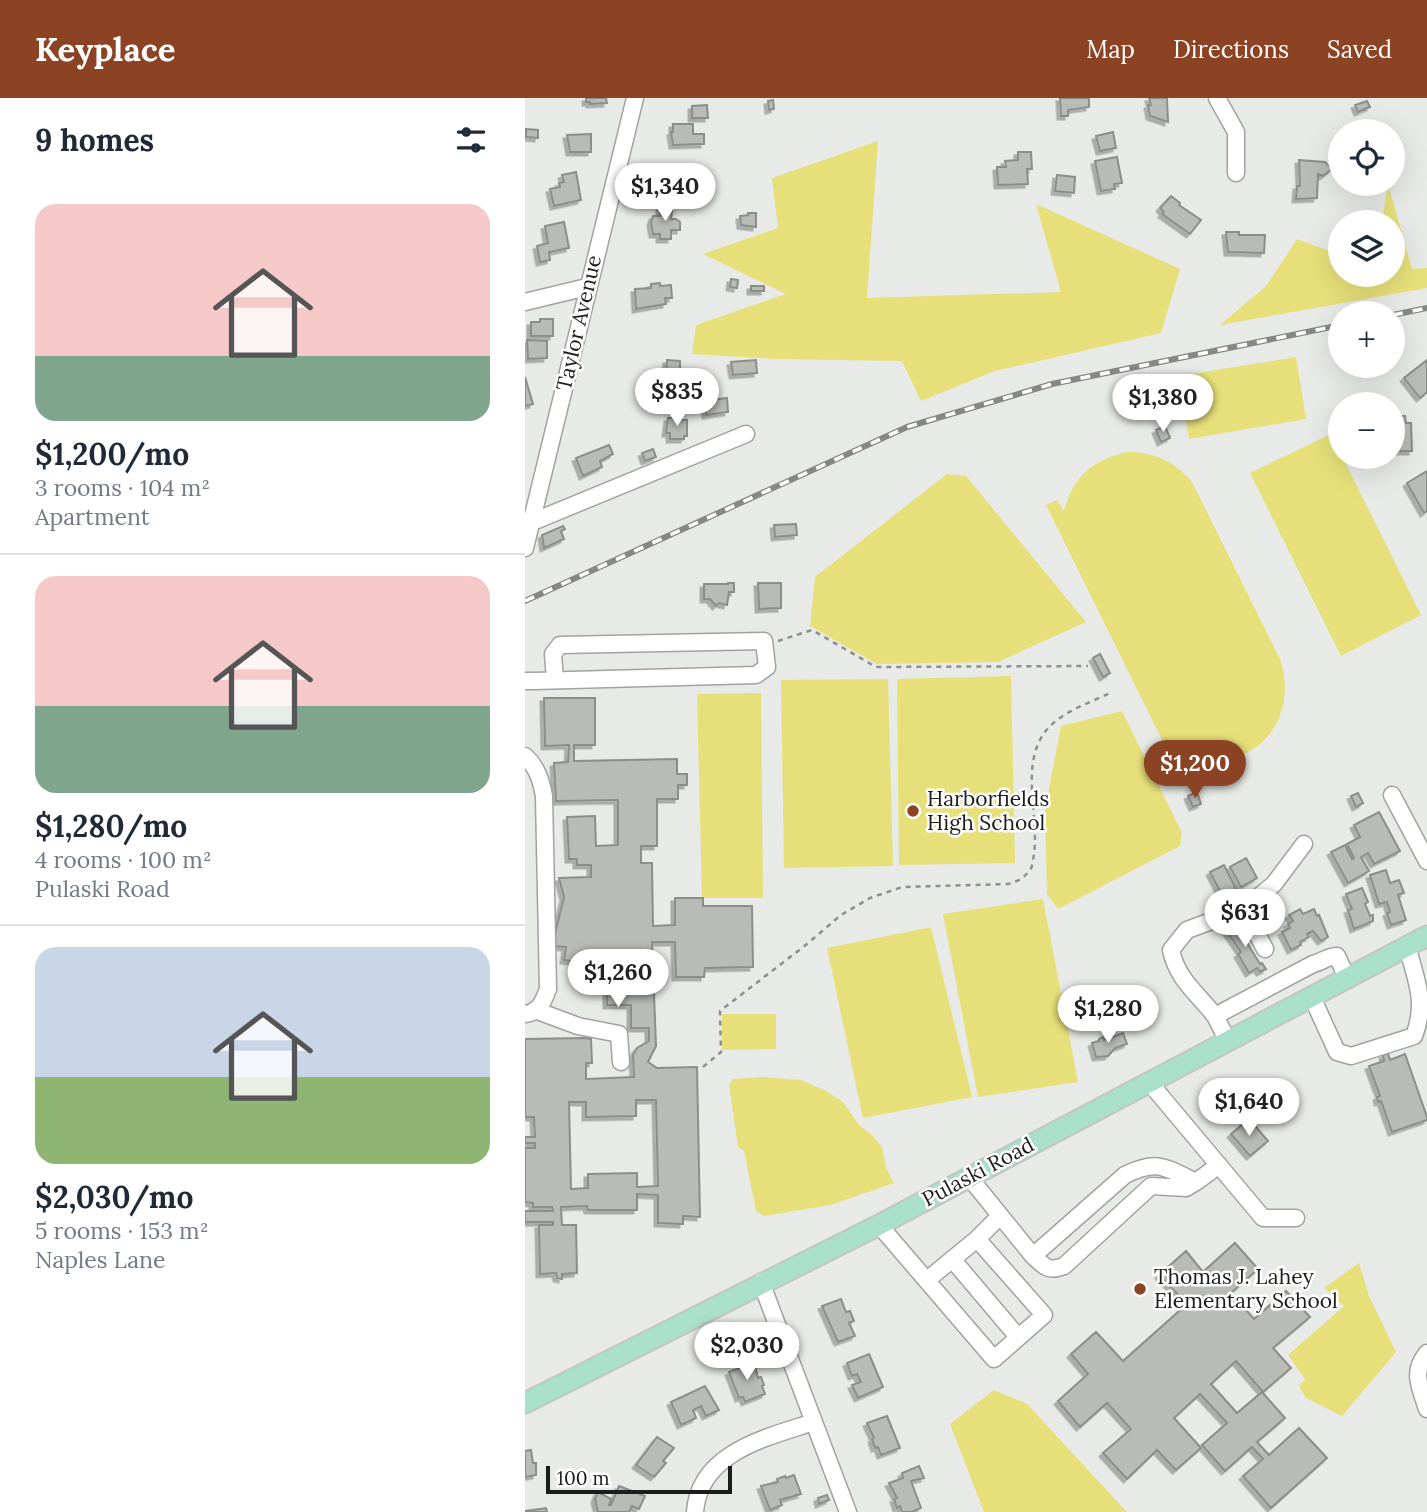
<!DOCTYPE html>
<meta charset="utf-8">
<style>
:root{--surface:#fff;--page:#f6f6f7;--text:#1f2937;--muted:#747a83;--line:#e0e1e3;--accent:#8b4324}
body{margin:0;font-family:Lora,serif;background:var(--page);color:var(--text);height:100vh;display:flex;flex-direction:column;font-size:26px;white-space:nowrap}
*{box-sizing:border-box;margin:0}
p{font-size:23px;color:var(--muted)}
.icon{flex:none;width:38px;height:38px;fill:none;stroke:currentColor;stroke-width:2;stroke-linecap:round;stroke-linejoin:round}
.map{position:relative;flex:1;overflow:hidden}
.side{display:flex;flex-direction:column;background:var(--surface);width:525px}
.side>*{flex:none}
.controls{position:absolute;left:803px;top:21px;display:grid;gap:14px}
.controls a{display:grid;place-items:center;width:77px;height:77px;border-radius:50%;background:var(--surface);box-shadow:0 7px 28px #0002;font-size:35px}
.scale{position:absolute;left:21px;bottom:18px;width:186px;box-sizing:border-box;padding-left:7px;border:4px solid #1b1c1b;border-top:0;font-size:19px;line-height:24px;white-space:nowrap;color:#1b1c1b;-webkit-text-stroke:5px #fff;paint-order:stroke}
.price{position:absolute;translate:-50% -60px;padding:0 16px;border-radius:24px;background:#fff;color:#222;font-size:23px;line-height:46px;filter:drop-shadow(0 2px 4px #0008)}
.price::after{content:'';position:absolute;left:50%;top:42px;width:21px;height:16px;margin-left:-10px;background:inherit;clip-path:polygon(0 0,100% 0,50% 100%)}
.price.current{background:var(--accent);color:#fff}
ul{padding:0;list-style:none}
li{display:grid;align-content:center;gap:14px;height:371px;padding:0 35px}
li+li{border-top:2px solid var(--line)}
li span{display:grid;place-items:center;height:217px;border-radius:21px;color:#555}
li>.icon{margin-inline-start:auto}
span .icon{width:126px;height:126px;fill:#fffc;stroke-width:1}
li b{font-size:30px}
h2{display:flex;justify-content:space-between;align-items:center;height:84px;padding:0 35px;font-size:30px}
header{display:flex;align-items:center;gap:42px;box-sizing:border-box;height:98px;padding:0 35px;background:var(--accent);color:#fff}
header strong{font-size:33px}
nav{display:flex;gap:38px;margin-inline-start:auto;font-size:24px}
main{display:flex;flex:1;min-height:0}
.map>svg:first-child{display:block}
</style>
<header>
<strong>Keyplace</strong>
<nav><a>Map</a><a>Directions</a><a>Saved</a></nav>
</header>
<main>
<section class="side">
<h2>9 homes<svg class="icon" aria-label="filters" viewBox="0 0 24 24"><path d="M4 7h16M4 17h16"/><circle cx="9" cy="7" r="2"/><circle cx="15" cy="17" r="2"/></svg></h2>
<ul>
<li><span style="background:linear-gradient(#f6c9c9 70%,#7fa58c 0)"><svg class="icon" aria-label="home" viewBox="0 0 24 24"><path d="M3 11l9-7 9 7M6 9v11h12V9"/></svg></span><div><b>$1,200/mo</b><p>3 rooms · 104 m²</p><p>Apartment</p></div></li>
<li><span style="background:linear-gradient(#f6c9c9 60%,#7fa58c 0)"><svg class="icon" aria-label="home" viewBox="0 0 24 24"><path d="M3 11l9-7 9 7M6 9v11h12V9"/></svg></span><div><b>$1,280/mo</b><p>4 rooms · 100 m²</p><p>Pulaski Road</p></div></li>
<li><span style="background:linear-gradient(#c9d6e8 60%,#8fb573 0)"><svg class="icon" aria-label="home" viewBox="0 0 24 24"><path d="M3 11l9-7 9 7M6 9v11h12V9"/></svg></span><div><b>$2,030/mo</b><p>5 rooms · 153 m²</p><p>Naples Lane</p></div></li>
</ul>
</section>
<div class="map">
<svg width="902" height="1414" viewBox="0 0 902 1414">
<defs>
<filter id="shadow"><feDropShadow dx="-3.5" dy="3.5" stdDeviation="0" flood-color="#0004"/></filter>
</defs>
<rect width="100%" height="100%" fill="#e7eae7"/>
<!-- green -->
<path fill="#e7e07a" d="M353,43L342,200L536,194L511,106L655,171L636,235L470,273L396,303L377,263L254,261L167,256L171,227L261,196L178,156L253,130L247,80Z
M863,86L887,171L902,170V190L695,227L741,188L772,141L815,157L816,177H868V124H857Z
M771,259L781,321L664,341L654,278Z
M806,336L896,517L816,558L725,375Z
M602,354C630,354 649,363 667,384L755,561C771,607 747,658 694,662C681,663 669,657 657,653L662,664L651,670L521,407L532,402L539,413C548,378 568,362 602,354Z
M422,376L441,378L561,524L473,564L352,566L285,528L290,479Z
M486,578L490,765L374,767L372,581Z
M363,581L368,768L259,770L256,582Z
M236,595L238,800H177L172,596Z
M597,613L657,735L655,748L533,811L522,796L520,712L536,628Z
M518,801L553,984L453,999L418,816Z
M406,829L447,999L338,1020L302,850Z
M197,916H251V951L197,952Z
M236,979L276,982L299,992L318,1004L334,1027L346,1036L357,1049L361,1070L369,1085L305,1107L239,1118L231,1113L219,1053L213,1049L204,987L208,981Z
M834,1165L844,1198L871,1254L817,1318L781,1300L774,1288L780,1281L763,1257L819,1208L799,1190Z
M469,1292L502,1306L602,1414H459L425,1326Z"/>
<!-- building -->
<path fill="#b9bbb7" stroke="#8c8e8a" stroke-width="2" fill-rule="evenodd" filter="url(#shadow)" d="M61,0H81L82,5L65,6V4H61Z
M535,0H564V9L543,12V18H536Z
M624,0H642L643,24L625,18L623,7H626Z
M248,2L249,11L244,12L243,3Z
M842,3L845,9L833,14L830,7Z
M182,7L183,20H167V8Z
M148,26H168V36H179V46L148,47L146,34H148Z
M1,31L13,32V40L1,39Z
M588,34L591,50L575,53L571,38Z
M66,36V54H45L42,37Z
M493,54H506L507,71H502L503,86L473,87L472,69H481L480,63L493,62Z
M592,59L597,85L589,86L590,91L576,93L570,63Z
M774,62L800,64L807,71L798,78L793,76L792,100L771,101L772,88H775Z
M51,74L56,102L29,108L25,91L35,89L34,85L39,84L37,77Z
M532,77L550,79L549,95L530,93Z
M646,98L655,105L654,107L676,122L665,136L637,116L639,114L635,110Z
M135,107H148L146,121H151L155,124V132H146V141H135V136H128L126,124L128,118H135Z
M223,115H231V129L216,127L215,118L223,117Z
M39,124L44,150L24,154L25,162L15,164L12,148L23,145L20,128Z
M701,134H714V137H740L739,155L703,154Z
M206,181L213,182L212,190L205,189Z
M135,185V188L146,187L147,200H140L141,206L111,211L110,191L126,190V186Z
M226,188H239V193H226Z
M15,221H28V238H6V224H15Z
M2,242L22,243V260L3,261Z
M142,262L155,263V276L141,275Z
M231,262L232,275L208,277L206,264Z
M902,262V294L895,300L879,280Z
M0,279L8,306L0,308Z
M186,294L187,302L202,300L203,314L181,317L178,295Z
M868,318H880L881,325H886L887,353H868Z
M143,320H155V322H162V338H159V341H145V335H141Z
M640,328L645,340L636,344L631,332Z
M84,347L88,356L75,363L77,369L58,378L51,360Z
M128,351L131,359L120,363L117,355Z
M902,373V413L899,415L882,385Z
M271,426L272,437L250,439L249,427Z
M38,428L40,431L36,433L39,441L19,450L17,437Z
M203,485H209V494H204L202,507L194,505L191,508L185,501H179V486H203Z
M233,485H256V510L234,511Z
M575,556L585,575L578,579L568,560Z
M19,600H70V647H49V663L152,661V676H162V687H153V701H132V748H116V765H127L128,828L150,827V800H178V808H227L228,869L180,870L179,879H151L150,844H127L131,948L123,964L132,970L172,969L175,1119L158,1118V1126L133,1125V1097L112,1096V1112H63L62,1108L36,1109L37,1127H51L52,1175L37,1176V1181L32,1180L31,1175L15,1176L14,1127H28V1124H0V1113H28L27,1109H8V1105L0,1104V1050H10V1045H0V1039H10L9,1019H0V941L60,940L66,941L67,965H61V981L109,979L108,957L112,950L124,943V930H106V907H82L81,856H69L71,882H53L54,864L39,862L41,849L27,848L39,799L34,780L66,779V767H52V761H44L42,719L70,718L71,748L93,747V702L31,703L29,665L43,664L44,647L20,648ZM111,1002H131L133,1088L112,1089V1075L63,1076V1090L46,1091L44,1004H61V1019L111,1018Z
M672,694L676,706L668,709L663,698Z
M833,695L838,705L831,709L826,698Z
M854,714L875,753L849,766L843,755L836,759L844,773L823,785L806,754L820,747L827,761L829,760L822,746L835,739L829,727Z
M721,760L732,780L716,789L705,769Z
M699,767L717,803L703,809L685,774Z
M861,772L865,785L874,782L879,795L873,797L881,822L866,827L862,815L865,814L862,804L854,806L845,777Z
M837,790L843,804L840,806L845,818L848,817V823L829,831L823,812L827,811L821,796Z
M775,811L778,816L789,811L792,818L794,817L803,839L796,843L788,833L782,836L784,839L775,844L776,847L766,852L757,834L765,830L763,826L768,823L764,817Z
M712,825L716,831L718,829L724,840L721,843L735,866L737,865L741,871L735,874L732,870L724,875L713,856L716,854L701,832Z
M565,893L568,904L561,905L558,894Z
M598,935L602,946L590,950L583,958L571,959L567,945L574,943V941L578,939L579,942Z
M863,955L865,962L880,956L902,1019V1022L867,1034L856,1003L853,1004L852,999L855,998L844,968L859,963L858,957Z
M724,1021L743,1043L725,1058L706,1036Z
M710,1145L733,1171L706,1195L729,1221L761,1193L785,1219L748,1250L766,1270L738,1294L711,1263L686,1286L712,1315L737,1294L760,1320L732,1344L744,1357L774,1330L802,1360L746,1410L718,1378L738,1361L727,1349L700,1373L677,1347L702,1325L675,1296L649,1320L676,1350L651,1372L632,1352L602,1381L578,1355L606,1331L582,1305L555,1329L533,1303L563,1276L546,1256L571,1234L598,1263L662,1206L634,1177L661,1153L678,1174Z
M316,1201L321,1214L325,1213L329,1223L324,1225L330,1238L313,1244L297,1208Z
M206,1237H212L211,1246L205,1245Z
M344,1256L358,1289L333,1300L327,1287L336,1284L332,1276L327,1278L322,1265Z
M229,1264L233,1280L236,1279L239,1287L237,1288L240,1296L220,1304L218,1299L214,1300L204,1274Z
M180,1288L194,1312L181,1318L176,1308L168,1312L171,1320L156,1327L146,1304Z
M362,1318L375,1350L356,1357L353,1349L350,1350L347,1341L349,1340L342,1325Z
M132,1339L149,1350L138,1363L141,1365L129,1379L111,1367Z
M6,1352L8,1365H11V1377L0,1379V1353Z
M394,1368L399,1380L386,1383L396,1410L387,1414H377L375,1408L372,1410L369,1401L372,1400L364,1385L378,1380L377,1375Z
M269,1377L276,1396L255,1402L257,1407L245,1412L236,1388L253,1384L252,1381L260,1378L261,1380Z
M94,1388L120,1398L114,1411L107,1408L104,1414H73L70,1401L73,1394L86,1401L84,1407H86Z
M302,1397L304,1402L294,1406L293,1400Z
M21,1410L22,1414H1L0,1413Z"/>
<g fill="none" stroke-linecap="round" stroke-linejoin="round">
<defs>
<path id="minor" d="M692,0L711,34V75
M0,204L62,189
M0,427L221,336
M0,450L110,0
M0,583H8L231,577L242,569L239,543L35,547L28,556L30,582
M0,658C12,669 16,682 19,698L23,891C19,902 14,915 0,916
M867,697L902,763
M719,811L740,851
M787,899L812,954L826,958L889,938C902,904 891,882 882,848
M10,912L53,928L94,936L96,964
M690,918C672,895 652,881 646,852L662,832L719,811L749,786L779,746
M703,943L690,918L788,866C797,864 803,858 812,858L822,880
M624,984L738,1120H771
M444,1079L508,1158L600,1077C632,1061 640,1069 671,1084L694,1067
M354,1127L469,1261L519,1217L452,1141
M508,1158C520,1169 523,1174 539,1168L626,1088L661,1090L671,1084
M427,1161L493,1239
M402,1182L452,1141L475,1118
M236,1184L323,1414
M902,1255C886,1275 895,1288 902,1311
M170,1414C174,1354 243,1339 289,1324"/>
<path id="major" d="M0,1305L354,1127L902,838"/>
</defs>
<!-- minor casing -->
<use href="#minor" stroke="#a0a3a0" stroke-width="19"/>
<!-- major casing -->
<use href="#major" stroke="#c4c4c4" stroke-width="23"/>
<!-- path -->
<path stroke="#8e908e" stroke-width="2.5" stroke-dasharray="5 5" stroke-linecap="butt" d="M253,543L287,532L351,569L563,568
M178,969L196,954L195,913L282,846L316,817L345,800L377,789L483,786C492,784 499,780 505,772C508,768 508,761 509,756C514,719 497,674 516,640C530,615 563,606 587,594"/>
<!-- minor -->
<use href="#minor" stroke="#fff" stroke-width="16"/>
<!-- major -->
<use href="#major" stroke="#a9e0cc" stroke-width="19"/>
<defs>
<path id="rail" d="M868,217L902,210
M0,503L382,329L527,286L816,227"/>
</defs>
<!-- rail casing -->
<use href="#rail" stroke="#868886" stroke-width="6"/>
<!-- rail -->
<use href="#rail" stroke="#fff" stroke-width="3.5" stroke-dasharray="10" stroke-linecap="butt"/>
</g>
<!-- markers -->
<g fill="#8b4324" stroke="#fff" stroke-width="2.5">
<circle cx="388" cy="713" r="7"/>
<circle cx="615" cy="1191" r="7"/>
</g>
<g text-anchor="middle" stroke-width="5" stroke-linejoin="round" paint-order="stroke">
<!-- street labels -->
<g font-size="21" fill="#1b1c1b" stroke="#fff">
<text transform="translate(54 225) rotate(-77)" y="7">Taylor Avenue</text>
<text transform="translate(453 1074) rotate(-28)" y="7">Pulaski Road</text>
</g>
<!-- poi labels -->
<g font-size="21" fill="#1b1c1b" stroke="#fff" text-anchor="start">
<text x="402" y="708">Harborfields<tspan x="402" dy="24">High School</tspan></text>
<text x="629" y="1186">Thomas J. Lahey<tspan x="629" dy="24">Elementary School</tspan></text>
</g>
</g>
</svg>
<div class="controls">
<a><svg class="icon" aria-label="locate" viewBox="0 0 24 24"><circle cx="12" cy="12" r="6"/><path d="M12 2v4M12 18v4M2 12h4M18 12h4"/></svg></a>
<a><svg class="icon" aria-label="layers" viewBox="0 0 24 24"><path d="M12 4l9 5-9 5-9-5zM3 14l9 5 9-5"/></svg></a>
<a>+</a>
<a>−</a>
</div>
<div class="scale">100 m</div>
<b class="price" style="left:140px;top:125px">$1,340</b>
<b class="price" style="left:152px;top:330px">$835</b>
<b class="price" style="left:638px;top:336px">$1,380</b>
<b class="price current" style="left:670px;top:702px">$1,200</b>
<b class="price" style="left:720px;top:851px">$631</b>
<b class="price" style="left:93px;top:911px">$1,260</b>
<b class="price" style="left:583px;top:947px">$1,280</b>
<b class="price" style="left:724px;top:1040px">$1,640</b>
<b class="price" style="left:222px;top:1284px">$2,030</b>
</div>
</main>
